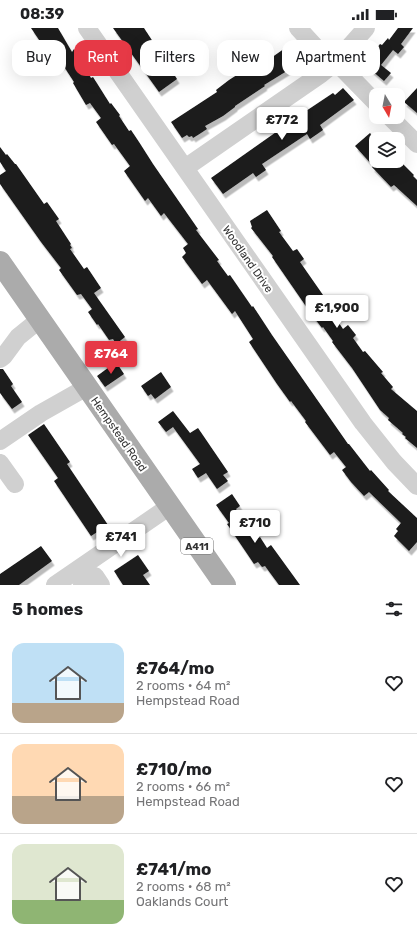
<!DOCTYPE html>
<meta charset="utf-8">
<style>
:root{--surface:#fff;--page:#f6f6f6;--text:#202124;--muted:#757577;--line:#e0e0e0;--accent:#e63946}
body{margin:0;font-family:Rubik,sans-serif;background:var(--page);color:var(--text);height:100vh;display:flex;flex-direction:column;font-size:15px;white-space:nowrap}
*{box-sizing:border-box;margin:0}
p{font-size:13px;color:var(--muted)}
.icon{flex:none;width:22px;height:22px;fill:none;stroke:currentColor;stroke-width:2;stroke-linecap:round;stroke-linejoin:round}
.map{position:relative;height:557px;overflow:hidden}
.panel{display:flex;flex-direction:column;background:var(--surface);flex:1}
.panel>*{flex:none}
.top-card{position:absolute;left:12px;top:12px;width:393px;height:36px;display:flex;gap:8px}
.needle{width:26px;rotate:170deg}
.fabs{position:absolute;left:369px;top:60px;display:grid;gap:8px}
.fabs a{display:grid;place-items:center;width:36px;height:36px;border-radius:8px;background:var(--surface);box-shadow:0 4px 16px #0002;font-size:20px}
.price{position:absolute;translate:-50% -34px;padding:0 9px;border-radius:4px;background:#fff;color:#222;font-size:13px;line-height:26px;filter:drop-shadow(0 1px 2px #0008)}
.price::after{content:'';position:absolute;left:50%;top:24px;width:12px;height:9px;margin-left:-6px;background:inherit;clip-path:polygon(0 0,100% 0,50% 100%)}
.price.selected{background:var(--accent);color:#fff}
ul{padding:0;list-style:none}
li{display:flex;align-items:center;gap:12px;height:100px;padding:0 12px}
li+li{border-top:1px solid var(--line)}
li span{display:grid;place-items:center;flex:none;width:112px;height:80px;border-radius:12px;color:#555}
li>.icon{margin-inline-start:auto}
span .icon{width:48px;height:48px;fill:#fffc;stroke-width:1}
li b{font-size:17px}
h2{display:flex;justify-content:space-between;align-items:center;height:48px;padding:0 12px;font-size:17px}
.tag{padding:0 14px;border-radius:12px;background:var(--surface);box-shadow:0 4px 16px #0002;font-size:14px;line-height:36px}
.tag.selected{background:var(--accent);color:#fff}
.status{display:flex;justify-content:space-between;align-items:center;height:28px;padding:0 20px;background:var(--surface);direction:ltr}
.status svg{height:11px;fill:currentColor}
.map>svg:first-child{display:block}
</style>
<div class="status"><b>08:39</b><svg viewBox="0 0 49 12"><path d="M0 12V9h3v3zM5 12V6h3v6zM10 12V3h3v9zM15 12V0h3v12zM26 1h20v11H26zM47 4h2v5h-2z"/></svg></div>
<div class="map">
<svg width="417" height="557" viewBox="0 0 417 557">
<defs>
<filter id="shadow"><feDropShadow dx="2.5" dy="4.5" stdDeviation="0" flood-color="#0004"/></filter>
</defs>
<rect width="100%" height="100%" fill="#fff"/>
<!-- building -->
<path fill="#1a1a1a" filter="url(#shadow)" d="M31,0H58L72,24L74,21L91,50L93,49L110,76L111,75L120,87L119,88L129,103L131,102L139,114L153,136L198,201L196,202L219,232L217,233L228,248L230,247L252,279L253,278L272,307L348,416H349L370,443L371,442L389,462L388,463L417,490V514L409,523L394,508L398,503L396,501L401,495L369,464L364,468L351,454L342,442L346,439L334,424L330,427L305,394L306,393L291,373L290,374L277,356L249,314L253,311L235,283L232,286L207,252L202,256L182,229L186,225L183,220L188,216L164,185L161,188L148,170L145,173L124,143L130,138L114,116L112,117L96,94L101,90L90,75L86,77L73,55L74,54L63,37L58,40Z
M113,0H144L177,51L159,64Z
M398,0H413L401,16L404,19L398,26L393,22L381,37L391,45L384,53L364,36L380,16L382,17L388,10L389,12Z
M288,18L299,32L294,36L295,38L264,57L265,58L235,78V79L223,88L205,98L207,101L201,105L193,110L192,108L189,109L187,107L182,110L171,94L217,64L216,62L229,52L251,38L254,42Z
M343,60L354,72L320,97L323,102L310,111L307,106L262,136L266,142L256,149L253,145L223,166L211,150L306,83L333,65L335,67Z
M417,60V85L404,74Z
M370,105L376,112V133H400L414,147L413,148L417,152V178L394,157L391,159L372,139L373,138L355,118Z
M0,119L6,127L7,126L15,136H16L44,176L47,174L59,191L56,193L71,216L70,217L72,220L70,221L84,241L87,239L101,260L94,265L125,309L116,316L113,311L109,312L98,296L97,297L88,284L92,281L81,266L77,267L59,242L61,240L41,214L0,156V147L6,143L0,134Z
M267,182L281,203L279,204L293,223L297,221L304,231L300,234L323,267L321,269L343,301L348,297L356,307L353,310L363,324L365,323L383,344L381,345L393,359L391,361L417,383V420L405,410L406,409L402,406L403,405L388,392L389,390L380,382L352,340L332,314L333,313L323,299L322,300L312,287L272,229L273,228L251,200L252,199L250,193Z
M116,334L124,346L105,359L97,348Z
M0,341H3L13,356L11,358L22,374L12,381L0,365Z
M161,344L171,359L155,371L151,366L148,368L141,358Z
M173,383L190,405L198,400L228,444L223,447L228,453L217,461L206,445L198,450L192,441L200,436L173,399L166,404L158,394Z
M44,396L70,434L67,436L108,497L91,508L54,453L58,450L28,407Z
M232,466L240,478L236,481L256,511L260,509L267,520L271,517L300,557H279L265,538L262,539L258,534L254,536L227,496L229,495L216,477Z
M41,518L52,533L19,557H0V546Z
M138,527L149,543L143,547L150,557H123L114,543Z"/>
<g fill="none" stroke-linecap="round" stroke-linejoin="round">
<!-- minor -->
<path stroke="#d0d0d0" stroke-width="18" d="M87,0L363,395L394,434L417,458
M298,0L332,37
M336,34L376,75
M390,89L417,116
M185,140L321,46L336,34L366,0
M0,331L4,328L18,309L39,292
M0,413L41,385L87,359
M0,435L15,456
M55,557L170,478
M82,557L95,548L101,557"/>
<!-- major -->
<path stroke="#ababab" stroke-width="22" d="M0,234L225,557"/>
</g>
<g text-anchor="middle" stroke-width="4" stroke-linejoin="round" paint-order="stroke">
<!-- shield labels -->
<rect fill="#fff" stroke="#707070" stroke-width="1" x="181" y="510" width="32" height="16" rx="3"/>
<g font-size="10" font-weight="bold" fill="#333">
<text x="197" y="522">A411</text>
</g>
<!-- street labels -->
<g font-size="11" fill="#333" stroke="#fff">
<text transform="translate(248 231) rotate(55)" y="4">Woodland Drive</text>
<text transform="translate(119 406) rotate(55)" y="4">Hempstead Road</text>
</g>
</g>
</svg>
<div class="fabs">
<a><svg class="needle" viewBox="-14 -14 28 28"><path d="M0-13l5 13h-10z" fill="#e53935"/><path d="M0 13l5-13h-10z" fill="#757577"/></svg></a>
<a><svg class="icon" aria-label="layers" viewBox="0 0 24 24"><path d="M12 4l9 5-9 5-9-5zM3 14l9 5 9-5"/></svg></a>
</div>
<b class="price" style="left:282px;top:113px">£772</b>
<b class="price" style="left:337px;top:301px">£1,900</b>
<b class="price selected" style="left:111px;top:347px">£764</b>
<b class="price" style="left:255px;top:516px">£710</b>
<b class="price" style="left:121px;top:530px">£741</b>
<div class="top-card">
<a class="tag">Buy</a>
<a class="tag selected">Rent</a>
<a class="tag">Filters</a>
<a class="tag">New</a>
<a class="tag">Apartment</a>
</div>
</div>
<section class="panel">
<h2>5 homes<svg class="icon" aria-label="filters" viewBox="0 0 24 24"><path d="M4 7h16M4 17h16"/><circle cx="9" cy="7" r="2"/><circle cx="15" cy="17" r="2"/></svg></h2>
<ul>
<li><span style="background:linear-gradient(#bfe0f5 75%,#b9a48a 0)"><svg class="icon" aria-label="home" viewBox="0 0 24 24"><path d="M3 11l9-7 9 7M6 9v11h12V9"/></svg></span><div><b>£764/mo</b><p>2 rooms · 64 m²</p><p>Hempstead Road</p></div><svg class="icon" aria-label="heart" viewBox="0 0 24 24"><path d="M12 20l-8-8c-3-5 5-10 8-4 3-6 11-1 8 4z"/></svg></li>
<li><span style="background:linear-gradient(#ffd9b3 65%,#b9a48a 0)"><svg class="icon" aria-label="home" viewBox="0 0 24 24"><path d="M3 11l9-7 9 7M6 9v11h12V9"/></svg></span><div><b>£710/mo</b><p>2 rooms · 66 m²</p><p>Hempstead Road</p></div><svg class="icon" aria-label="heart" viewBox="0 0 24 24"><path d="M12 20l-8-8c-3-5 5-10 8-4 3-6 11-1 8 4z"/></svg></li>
<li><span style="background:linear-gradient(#dfe7d0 70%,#8fb573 0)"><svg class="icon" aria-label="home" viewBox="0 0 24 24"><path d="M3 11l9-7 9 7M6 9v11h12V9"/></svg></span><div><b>£741/mo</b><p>2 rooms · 68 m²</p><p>Oaklands Court</p></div><svg class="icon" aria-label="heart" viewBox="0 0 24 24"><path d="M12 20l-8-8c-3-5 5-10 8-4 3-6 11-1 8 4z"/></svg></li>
</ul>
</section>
